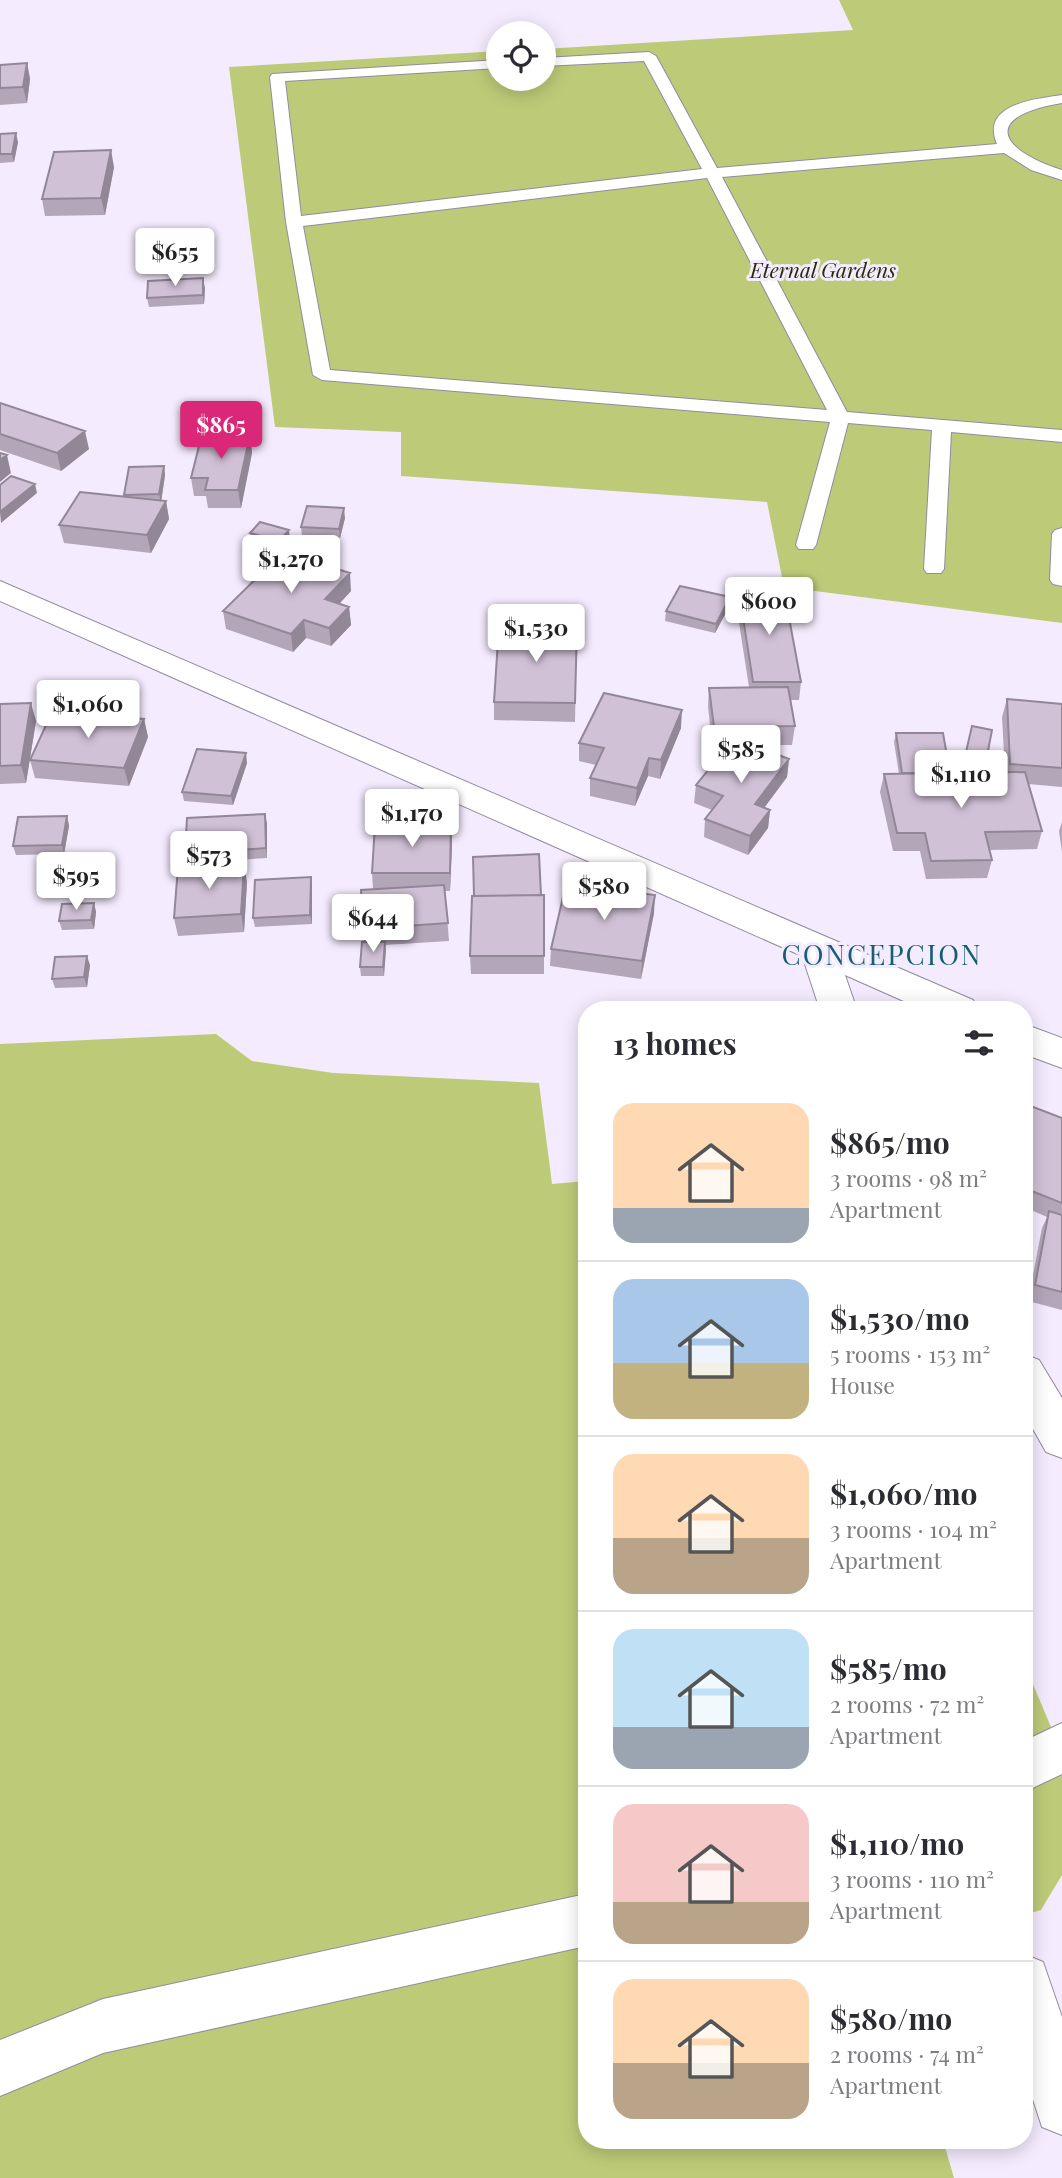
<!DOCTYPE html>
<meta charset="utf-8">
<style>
:root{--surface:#fff;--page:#f2f2f3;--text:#2b2b33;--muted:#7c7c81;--line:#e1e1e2;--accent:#db2777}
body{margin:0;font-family:"Playfair Display",serif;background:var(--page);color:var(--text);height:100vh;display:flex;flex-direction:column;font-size:26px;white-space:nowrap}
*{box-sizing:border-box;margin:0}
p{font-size:23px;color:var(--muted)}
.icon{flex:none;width:38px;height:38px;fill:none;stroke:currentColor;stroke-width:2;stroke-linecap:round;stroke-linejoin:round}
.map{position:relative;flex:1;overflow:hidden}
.drawer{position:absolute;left:578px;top:1001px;width:455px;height:1148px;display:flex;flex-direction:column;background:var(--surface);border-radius:28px;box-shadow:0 4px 18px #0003}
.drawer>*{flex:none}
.controls{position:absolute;left:486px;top:21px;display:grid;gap:14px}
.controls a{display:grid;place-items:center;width:70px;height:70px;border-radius:50%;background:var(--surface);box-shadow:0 4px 18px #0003;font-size:35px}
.price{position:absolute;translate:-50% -60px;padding:0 16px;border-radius:7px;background:#fff;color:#222;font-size:23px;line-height:46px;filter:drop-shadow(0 2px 4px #0008)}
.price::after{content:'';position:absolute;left:50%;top:42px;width:21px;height:16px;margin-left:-10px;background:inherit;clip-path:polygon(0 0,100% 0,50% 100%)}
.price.active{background:var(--accent);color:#fff}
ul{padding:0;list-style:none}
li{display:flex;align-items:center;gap:21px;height:175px;padding:0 35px}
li+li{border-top:2px solid var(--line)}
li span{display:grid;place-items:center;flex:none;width:196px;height:140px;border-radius:21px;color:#555}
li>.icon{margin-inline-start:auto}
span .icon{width:84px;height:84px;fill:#fffc;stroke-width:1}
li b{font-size:30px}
h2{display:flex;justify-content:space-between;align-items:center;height:84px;padding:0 35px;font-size:30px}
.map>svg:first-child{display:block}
</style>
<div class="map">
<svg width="1062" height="2178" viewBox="0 0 1062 2178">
<rect width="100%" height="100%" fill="#f4ebfe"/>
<!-- green -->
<path fill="#bdcb78" d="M839,0H1062V623L784,587L767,502L401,476V432L275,427L229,67L499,51V79H544V49L853,30Z
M216,1034L252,1061L333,1073L539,1083L552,1184L586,1181V2140H943L954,2178H0V1044Z
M1024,1663L1062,1753V1875L1041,1910L1024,1915Z"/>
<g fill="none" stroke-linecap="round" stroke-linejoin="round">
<defs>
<path id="service" d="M649,52L656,56L717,168L997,144C980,104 1035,99 1062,95V103C983,116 996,149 1062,170V180L1031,170L1004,153L722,177L847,412L1062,430V442L951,432L944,569L941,573H927L924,569L932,430L848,423L816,545L813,549H799L796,545L830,422L322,380L313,375L286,222L270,77L272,74L499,60V68L285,81L301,216L702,169L644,61L544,66V58ZM707,178L827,410L330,370L303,226Z
M1062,528V586L1053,584L1050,580L1052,534L1055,530Z"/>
<path id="minor" d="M818,936L831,940L836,949L857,1010H820L800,949L805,940Z
M1024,1354L1039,1360L1062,1398V1458L1046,1452L1024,1413Z
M1062,1723V1774L1024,1792V1741Z
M586,1894V1946L103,2053L0,2096V2040L103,1999Z
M1024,1954L1043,1962L1062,2017V2135L1042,2127L1024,2072Z"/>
<path id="trunk" d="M0,581L973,1000L978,1010H924L0,601Z
M1024,1024L1062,1038V1068L1024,1054Z"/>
</defs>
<!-- service casing -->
<use href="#service" stroke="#948aa0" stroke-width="2"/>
<!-- minor casing -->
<use href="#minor" stroke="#948aa0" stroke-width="2"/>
<!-- trunk casing -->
<use href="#trunk" stroke="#948aa0" stroke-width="2"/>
<!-- service -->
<use href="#service" fill="#fff" fill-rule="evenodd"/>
<!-- minor -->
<use href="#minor" fill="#fff" fill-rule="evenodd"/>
<!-- trunk -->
<use href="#trunk" fill="#fff" fill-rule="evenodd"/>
</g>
<!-- wall -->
<path fill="#b4a6b9" d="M27,63L30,79L27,103L0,105V65Z
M0,134L18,142L14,162L0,163Z
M114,167L105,215L45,216L42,199Z
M205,288L204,304L149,307L147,298Z
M0,403L89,449L61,471L0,450Z
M250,435L252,453L241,508H208L206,496H194L191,478Z
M164,466L165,475L161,501H166L169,519L151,553L64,543L59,525L124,497V495Z
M345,518L340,538L302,537L301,527Z
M250,533L290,540L280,550L251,542Z
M351,591L339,604L349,607L351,625L331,646L306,638L293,652L226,629L223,611Z
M739,592L801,682L799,700H790L795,726L792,745H752L789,759L787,777L764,808L770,810L768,828L748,855L704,837L705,819L712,810L694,803L696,785L728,745H712L708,706L709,688L749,687L737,610Z
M730,597L729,607L715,633L665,621L666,611Z
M577,626L575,722L494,720V702Z
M1007,699L1062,704V787L1028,784L1042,831L1037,849L989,850L992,860L987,878L926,879L920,851H893L880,792L884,774H899L894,742L896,733L950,773L1005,772L1002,717Z
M0,704L36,721L26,783L0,784Z
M144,719L148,737L129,786L35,778L30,760Z
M972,726L987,756L985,765L964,761Z
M681,728L660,779L648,776L635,806L590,796V778L596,765L579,761V743Z
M247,763L233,805L184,801L182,792Z
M67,816L69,826L64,854L16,855L13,846Z
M1062,822V852L1059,831Z
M267,823V858L187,863L185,854Z
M451,824L452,842L450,891H445L449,941L385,945L384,976H361L360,967L364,942L363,929L373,889L372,873Z
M311,877L312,887V924L255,927L253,918Z
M247,882L244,932L178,936L174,918Z
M541,895H544V974H471L470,956Z
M94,903L96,912L94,929L62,930L59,921Z
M654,913L641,979L550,966L551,949Z
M90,965L87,987L55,988L52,979Z
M1024,1115L1062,1118V1310L1028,1301L1042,1228L1047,1217L1024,1207Z"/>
<!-- shaded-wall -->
<path fill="#928796" d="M27,63L30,79L27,103L23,87Z
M16,133L18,142L14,162L12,154Z
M111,150L114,167L105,215L101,198Z
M203,278L205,288L204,304L203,295Z
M85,431L89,449L61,471L57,453Z
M250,435L252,453L241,508L238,490Z
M7,455L11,473L0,482V460Z
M164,466L165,475L161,503L159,494Z
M35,484L37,493L1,523L0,512Z
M166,501L169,519L151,553L147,535Z
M344,508L345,518L340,538L339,529Z
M289,530L290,540L280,550L279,541Z
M350,573L351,591L327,617L325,599Z
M730,597L729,607L715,633L716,624Z
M349,607L351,625L331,646L329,628Z
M304,620L306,638L293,652L291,634Z
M31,703L36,721L26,783L21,765Z
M682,710L681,728L660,779L661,760Z
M144,719L148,737L129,786L124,768Z
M246,753L247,763L233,805L231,796Z
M649,758L648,776L635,806L637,788Z
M789,759L787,777L753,823L755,804Z
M770,810L768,828L748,855L750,836Z
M265,814L267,823V858L266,848Z
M67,816L69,826L64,854L62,845Z
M451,824L452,842L450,891V873Z
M244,864L247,882L244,932L241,914Z
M311,877L312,887V924L310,915Z
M655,895L654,913L641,979L642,961Z
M94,903L96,912L94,929L91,920Z
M385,942L386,951L384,976L383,967Z
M87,956L90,965L87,987L84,977Z"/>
<!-- building -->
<path fill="#d1c1d7" stroke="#928796" stroke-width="2" d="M27,63L23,87L0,88V65Z
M16,133L12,154H0V134Z
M111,150L101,198L42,199L54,152Z
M203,278V295L147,298L148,281Z
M0,403L85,431L57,453L0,434Z
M202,434L250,435L238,490H205L208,478H191Z
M0,453L7,455L0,460Z
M164,466L159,494L124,495L129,467Z
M11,476L35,484L0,512V485Z
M80,492L166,501L147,535L59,525Z
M307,506L344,508L339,529L301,527Z
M260,522L289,530L279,541L250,533Z
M283,552L350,573L325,599L349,607L329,628L304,620L291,634L223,611Z
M680,586L730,597L716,624L666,611Z
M784,591L801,682H753L739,592Z
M499,625L577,626L575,703L494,702Z
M788,687L795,726L714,727L709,688Z
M604,693L682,710L661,760L649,758L637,788L590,778L604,748L579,743Z
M1007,699L1062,704V768L1010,764Z
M31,703L21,765L0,766V704Z
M52,712L144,719L124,768L30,760Z
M972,726L992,730L987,756L966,752Z
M896,733H943L950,773H902Z
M734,738L789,759L755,804L770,810L750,836L705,819L723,796L696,785Z
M197,749L246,753L231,796L182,792Z
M1025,772L1042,831L985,832L992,860L931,861L925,833H897L884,774Z
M265,814L266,848L185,854L187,818Z
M67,816L62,845L13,846L18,817Z
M375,824H451L450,873H372Z
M539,854L541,895L474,896L473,857Z
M244,864L241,914L174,918L178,867Z
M311,877L310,915L253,918L255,880Z
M566,884L655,895L642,961L551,949Z
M444,885L448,923L363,929L361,890Z
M544,895V956H470L472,896Z
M94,903L91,920L59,921L62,904Z
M362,942H385L383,967H360Z
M87,956L84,977L52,979L55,957Z
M1028,1105L1062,1118V1203L1024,1188V1115Z
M1049,1211L1062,1215V1292L1035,1285Z"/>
<g text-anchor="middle" stroke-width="6" stroke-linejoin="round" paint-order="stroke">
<!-- far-park labels -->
<g font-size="21" font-style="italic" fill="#272c08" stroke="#f4ebfe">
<text x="823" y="278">Eternal Gardens</text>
</g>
<!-- quarter labels -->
<g font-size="28" letter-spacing="2" fill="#165d78" stroke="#f4ebfe">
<text x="882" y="965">CONCEPCION</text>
</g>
</g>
</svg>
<div class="controls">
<a><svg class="icon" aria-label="locate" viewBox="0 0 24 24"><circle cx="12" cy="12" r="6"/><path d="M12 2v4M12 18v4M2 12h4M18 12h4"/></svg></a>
</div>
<b class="price" style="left:175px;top:288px">$655</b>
<b class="price active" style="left:221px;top:461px">$865</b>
<b class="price" style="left:291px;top:595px">$1,270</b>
<b class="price" style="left:769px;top:637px">$600</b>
<b class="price" style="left:536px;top:664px">$1,530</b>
<b class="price" style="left:88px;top:740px">$1,060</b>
<b class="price" style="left:741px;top:785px">$585</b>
<b class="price" style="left:961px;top:810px">$1,110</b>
<b class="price" style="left:412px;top:849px">$1,170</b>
<b class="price" style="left:209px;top:891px">$573</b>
<b class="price" style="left:76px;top:912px">$595</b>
<b class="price" style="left:604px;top:922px">$580</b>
<b class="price" style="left:373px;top:954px">$644</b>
<section class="drawer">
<h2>13 homes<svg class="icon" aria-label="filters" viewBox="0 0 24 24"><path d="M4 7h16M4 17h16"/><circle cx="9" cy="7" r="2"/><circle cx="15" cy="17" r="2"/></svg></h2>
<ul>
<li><span style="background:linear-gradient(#ffd9b3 75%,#9aa5b1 0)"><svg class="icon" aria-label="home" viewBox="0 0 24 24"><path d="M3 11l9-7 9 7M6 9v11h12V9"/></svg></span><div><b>$865/mo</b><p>3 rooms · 98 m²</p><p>Apartment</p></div></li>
<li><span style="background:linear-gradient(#a9c7e8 60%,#c2b280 0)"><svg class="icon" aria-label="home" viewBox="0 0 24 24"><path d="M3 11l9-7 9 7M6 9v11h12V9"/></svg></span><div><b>$1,530/mo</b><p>5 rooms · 153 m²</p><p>House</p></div></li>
<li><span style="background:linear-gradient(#ffd9b3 60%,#b9a48a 0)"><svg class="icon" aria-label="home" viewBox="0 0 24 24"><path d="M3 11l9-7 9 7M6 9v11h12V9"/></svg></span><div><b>$1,060/mo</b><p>3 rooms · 104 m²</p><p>Apartment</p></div></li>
<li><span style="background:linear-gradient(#bfe0f5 70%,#9aa5b1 0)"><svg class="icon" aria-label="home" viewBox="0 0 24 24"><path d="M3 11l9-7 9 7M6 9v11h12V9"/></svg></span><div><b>$585/mo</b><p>2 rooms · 72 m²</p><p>Apartment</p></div></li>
<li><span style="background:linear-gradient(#f6c9c9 70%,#b9a48a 0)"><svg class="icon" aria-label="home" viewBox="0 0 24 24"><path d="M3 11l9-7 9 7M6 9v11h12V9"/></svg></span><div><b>$1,110/mo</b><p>3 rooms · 110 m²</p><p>Apartment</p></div></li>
<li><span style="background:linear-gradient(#ffd9b3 60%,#b9a48a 0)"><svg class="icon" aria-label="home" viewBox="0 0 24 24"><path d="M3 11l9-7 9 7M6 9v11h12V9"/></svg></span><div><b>$580/mo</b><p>2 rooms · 74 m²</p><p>Apartment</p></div></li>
</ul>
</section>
</div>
